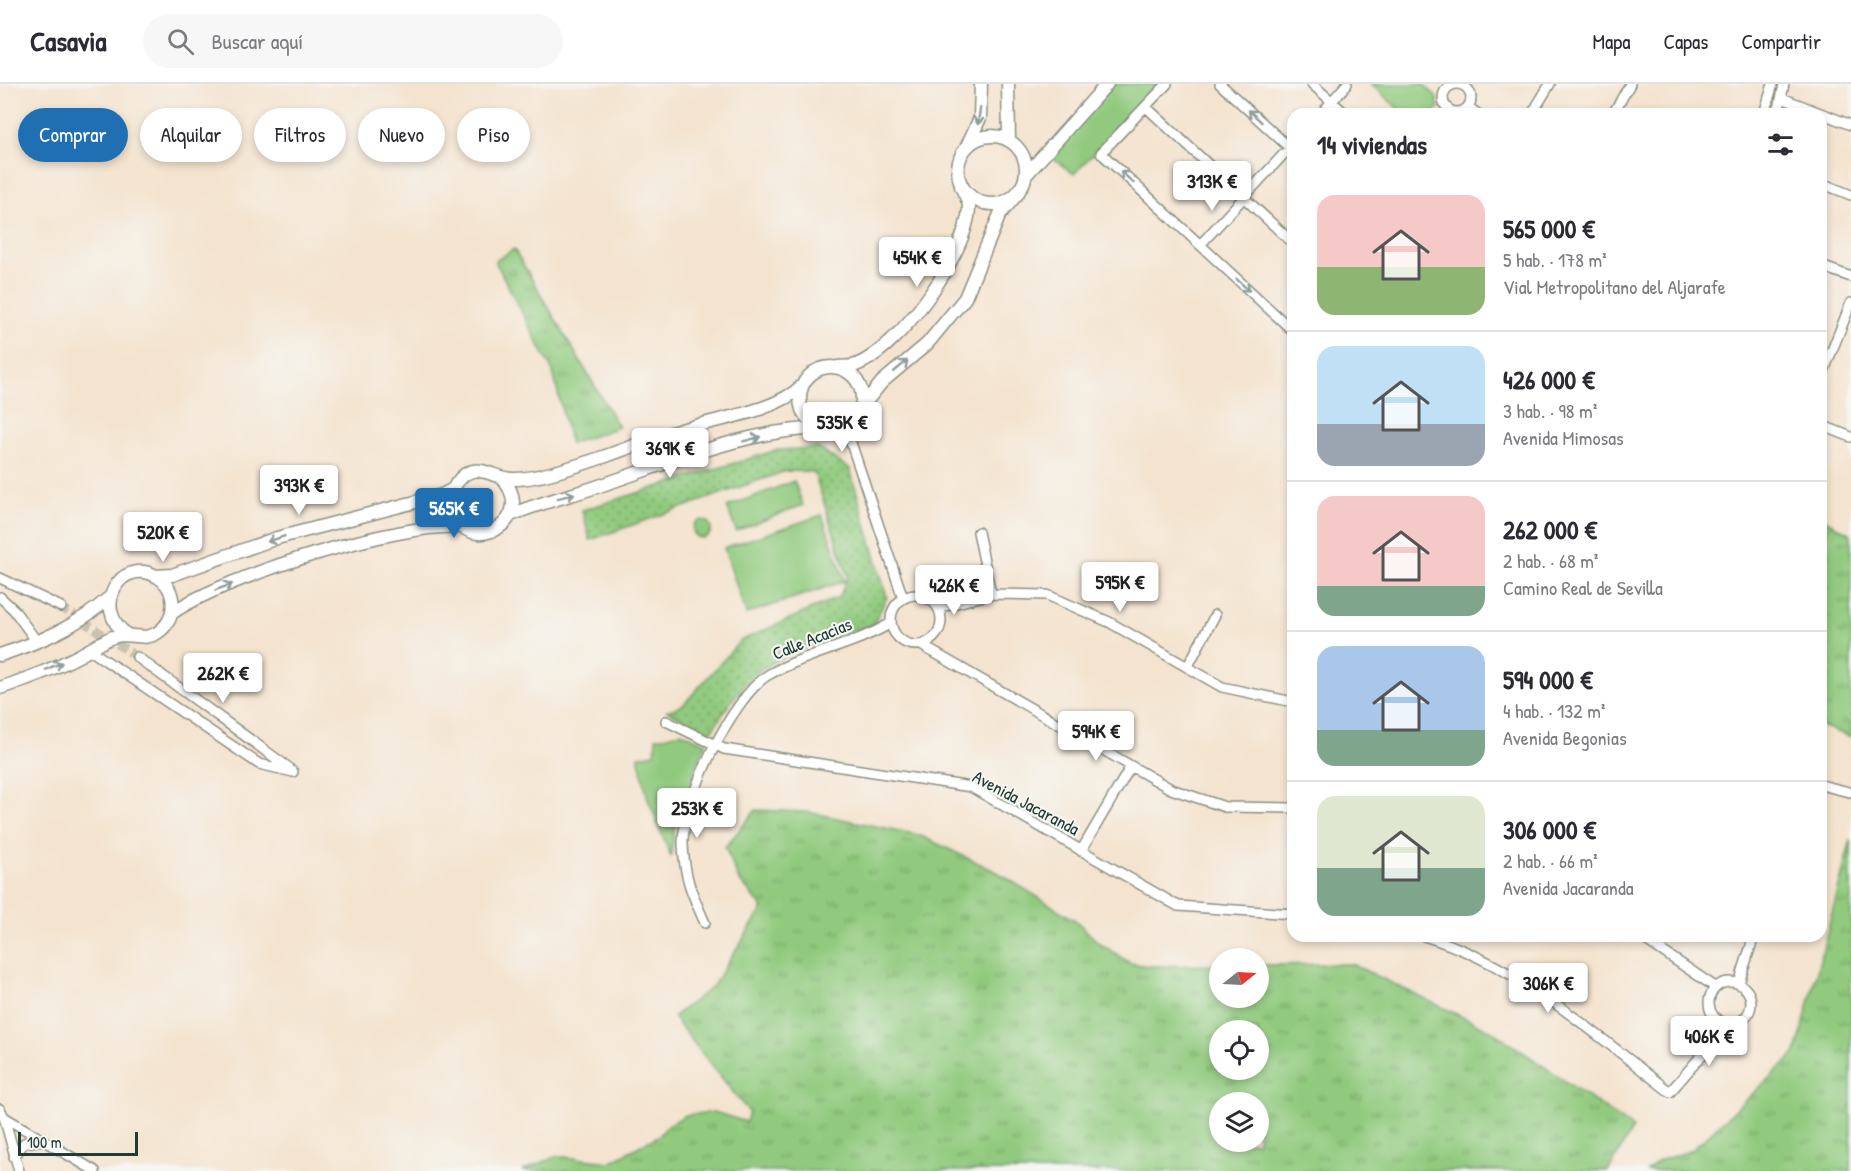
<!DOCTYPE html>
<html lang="es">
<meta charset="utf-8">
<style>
:root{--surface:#fff;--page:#f7f7f7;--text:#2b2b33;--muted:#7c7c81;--line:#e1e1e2;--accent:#1f6fb2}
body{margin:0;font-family:"Patrick Hand",sans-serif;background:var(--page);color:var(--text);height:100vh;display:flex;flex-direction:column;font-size:22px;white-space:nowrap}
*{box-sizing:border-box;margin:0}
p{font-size:20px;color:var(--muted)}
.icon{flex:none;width:33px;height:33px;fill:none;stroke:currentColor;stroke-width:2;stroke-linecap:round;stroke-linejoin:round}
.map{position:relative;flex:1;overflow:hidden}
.drawer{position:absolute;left:1287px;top:24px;width:540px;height:834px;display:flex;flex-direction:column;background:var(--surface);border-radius:18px;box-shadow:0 3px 9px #0003}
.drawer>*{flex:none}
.banner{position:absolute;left:18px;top:24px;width:570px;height:54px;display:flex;gap:12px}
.needle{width:39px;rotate:72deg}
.tools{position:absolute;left:1209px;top:864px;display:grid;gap:12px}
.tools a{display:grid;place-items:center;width:60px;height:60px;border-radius:50%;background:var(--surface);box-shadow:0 3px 9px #0003;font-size:30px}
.scale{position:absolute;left:18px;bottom:15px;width:120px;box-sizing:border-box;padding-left:6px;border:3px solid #1f3d34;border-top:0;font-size:16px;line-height:21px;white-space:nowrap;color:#1f3d34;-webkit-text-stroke:4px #f6f6f2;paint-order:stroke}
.price{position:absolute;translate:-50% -51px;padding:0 14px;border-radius:6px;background:#fff;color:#222;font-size:20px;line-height:39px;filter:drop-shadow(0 2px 3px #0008)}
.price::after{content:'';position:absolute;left:50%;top:36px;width:18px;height:14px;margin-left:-9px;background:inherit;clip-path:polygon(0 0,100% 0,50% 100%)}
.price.selected{background:var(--accent);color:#fff}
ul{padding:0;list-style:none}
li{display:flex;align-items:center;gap:18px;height:150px;padding:0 30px}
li+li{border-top:2px solid var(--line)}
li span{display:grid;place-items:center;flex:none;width:168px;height:120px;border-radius:18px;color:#555}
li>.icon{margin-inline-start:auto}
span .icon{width:72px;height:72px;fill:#fffc;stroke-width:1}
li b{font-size:26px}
h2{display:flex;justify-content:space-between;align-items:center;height:72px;padding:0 30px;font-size:26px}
.pill{padding:0 21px;border-radius:27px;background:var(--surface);box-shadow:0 3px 9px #0003;font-size:21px;line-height:54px}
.pill.selected{background:var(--accent);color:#fff}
header{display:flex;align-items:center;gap:36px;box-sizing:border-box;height:84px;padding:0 30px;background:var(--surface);border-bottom:2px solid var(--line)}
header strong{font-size:28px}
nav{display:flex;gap:33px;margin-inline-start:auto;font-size:21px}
.search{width:420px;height:54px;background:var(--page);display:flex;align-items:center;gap:15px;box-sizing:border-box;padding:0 21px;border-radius:33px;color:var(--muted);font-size:22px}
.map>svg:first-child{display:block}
</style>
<header>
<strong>Casavia</strong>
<div class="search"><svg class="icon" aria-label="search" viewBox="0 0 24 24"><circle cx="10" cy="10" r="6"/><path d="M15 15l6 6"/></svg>Buscar aquí</div>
<nav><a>Mapa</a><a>Capas</a><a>Compartir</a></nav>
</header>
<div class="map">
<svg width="1851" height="1087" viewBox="0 0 1851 1087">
<defs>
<pattern id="grass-tufts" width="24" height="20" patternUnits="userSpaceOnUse" patternTransform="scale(1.5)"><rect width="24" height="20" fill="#91ca7e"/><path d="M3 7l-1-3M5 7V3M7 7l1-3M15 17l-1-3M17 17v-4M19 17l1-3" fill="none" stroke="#76a568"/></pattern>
<pattern id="garden-dots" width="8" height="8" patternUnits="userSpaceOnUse" patternTransform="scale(1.5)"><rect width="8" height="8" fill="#91ca7e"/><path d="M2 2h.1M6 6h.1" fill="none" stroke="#76a568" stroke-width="1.8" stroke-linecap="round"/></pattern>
</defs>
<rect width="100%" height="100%" fill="#f6f6f2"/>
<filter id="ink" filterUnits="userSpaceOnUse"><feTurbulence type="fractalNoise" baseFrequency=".0167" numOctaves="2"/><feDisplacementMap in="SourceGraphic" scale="12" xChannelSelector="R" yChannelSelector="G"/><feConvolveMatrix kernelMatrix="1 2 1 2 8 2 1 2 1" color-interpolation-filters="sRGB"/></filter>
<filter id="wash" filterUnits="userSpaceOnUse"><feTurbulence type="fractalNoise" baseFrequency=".008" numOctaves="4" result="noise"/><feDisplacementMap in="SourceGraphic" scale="24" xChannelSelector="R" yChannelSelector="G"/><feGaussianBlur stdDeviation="1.35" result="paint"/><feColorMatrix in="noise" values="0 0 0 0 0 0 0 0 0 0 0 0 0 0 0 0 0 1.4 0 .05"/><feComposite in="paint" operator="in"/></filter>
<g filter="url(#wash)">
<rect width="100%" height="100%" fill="#f4e3ce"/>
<!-- grass -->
<path fill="url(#grass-tufts)" stroke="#588459" stroke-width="1.5" fill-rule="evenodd" d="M514,165L619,343L570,360L553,288L495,177Z
M1821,434L1851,450V653L1821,642Z
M756,726L808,728L919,751L997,788L1075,836L1099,859L1130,879L1148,882L1219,881L1220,914H1258L1259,881L1352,880L1494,948L1633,1044L1608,1087H523L557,1072L610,1078L660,1051L668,1041L686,1031L714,1028L746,1038L749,1028L673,933L713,902L763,824L739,796L725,763ZM1220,946H1258V986H1220ZM1220,1018H1258V1058H1220Z
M1851,756V1087H1647L1659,1077L1692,1066L1796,969Z"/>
<!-- park -->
<path fill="#91ca7e" stroke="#588459" stroke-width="1.5" d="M1112,0H1158L1074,90L1048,71Z
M1371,0H1423L1436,12L1439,23L1433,30H1404Z
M794,397L803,421L736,447L727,423Z
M822,431L845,497L746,530L724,464Z
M693 445a9 9 0 1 1 18 0a9 9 0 1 1-18 0Z
M681,648L706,659L675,739L671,773L648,715L638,672L655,669L656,653H665Z"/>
<!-- garden -->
<path fill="url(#garden-dots)" stroke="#588459" stroke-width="1.5" d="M818,364L850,385L887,513L874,540C843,551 781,569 757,589C738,605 725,627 711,648L667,627L683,621L740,557L839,513L848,493L814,388L786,387L590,456L582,426L777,366Z"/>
</g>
<g filter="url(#ink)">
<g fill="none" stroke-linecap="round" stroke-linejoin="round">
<!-- minor-tunnel -->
<path stroke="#c9c2af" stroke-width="9" stroke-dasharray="9 4.5" stroke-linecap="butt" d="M61,523L137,573"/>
<defs>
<path id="minor" d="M1443 14a14 14 0 1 1 28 0a14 14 0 1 1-28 0Z
M1167,0L1101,69L1293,247
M1220,0L1293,67
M1312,0L1346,30
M1782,14L1851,41
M1146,23L1293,159
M1468,23L1478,30
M1321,30L1347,0
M1532,30L1550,0
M1613,30L1630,0
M1764,30L1773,0
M1778,30L1784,0
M1821,99L1851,111
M1200,161L1293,60
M1821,182L1851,193
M1821,294L1851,219
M845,341L903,514
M1821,341L1851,353
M978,448L991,510
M0,494L61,523
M891 536a25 25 0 1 1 50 0a25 25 0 1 1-50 0Z
M0,513L14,526L37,558
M938,524L991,510L1047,511L1109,538L1222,603L1293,618
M921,561L1171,705L1225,723L1293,724
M90,566L259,680L293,688
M137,573L289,684
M1188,582L1215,531
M666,637L724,665L971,703L1178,822L1293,830
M1821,701L1849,708
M1081,767L1131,682
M705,839C692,810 684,793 683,760C682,718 732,613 768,591C806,569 853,562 891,539
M1424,852C1518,880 1594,949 1670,1008L1728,941
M1640,852L1715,903
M1709 919a21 21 0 1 1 42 0a21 21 0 1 1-42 0Z
M1739,899L1754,852
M0,1025L4,1033L95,1087
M4,1033L19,1087
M14,1073L24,1059L43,1056"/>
<path id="major" d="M1008,0L1009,56
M958 86a34 34 0 1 1 68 0a34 34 0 1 1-68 0Z
M967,62L980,34L981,0
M1026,91L1107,0
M800 314a31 31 0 1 1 62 0a31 31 0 1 1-62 0Z
M838,283C844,282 851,283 856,281C899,265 968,169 969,123C969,116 963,108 961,102
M860,325L882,298L927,260L965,214L1000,130L1018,109
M501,393C540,434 473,473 454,431C449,421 450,410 456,400C474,373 492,395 513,395C537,396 583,380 606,372C633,362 660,352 688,344C722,334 776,327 802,302
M511,431C540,418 571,412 602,401C668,379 758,342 826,345
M156,492L172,491L277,454L442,411L453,405
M172,529C223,493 401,437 463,443
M0,571C40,558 78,542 110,513
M0,604C30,594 62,582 89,566C97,562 104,556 113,553C128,547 143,558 157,549C178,536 178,504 156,492C119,473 92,524 126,550"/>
</defs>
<!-- minor casing -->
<use href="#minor" stroke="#8a9081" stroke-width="12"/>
<!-- major casing -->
<use href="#major" stroke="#8a9081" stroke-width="15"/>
<!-- minor -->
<use href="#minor" stroke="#fff" stroke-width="9"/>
<!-- major -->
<use href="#major" stroke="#fff" stroke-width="12"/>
</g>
<!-- one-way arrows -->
<defs><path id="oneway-shaft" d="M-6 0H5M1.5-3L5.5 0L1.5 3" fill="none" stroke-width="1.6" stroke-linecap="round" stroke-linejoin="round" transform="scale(1.5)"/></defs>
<g stroke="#8f9e9a">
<use href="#oneway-shaft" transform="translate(979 32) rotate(98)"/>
<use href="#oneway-shaft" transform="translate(1255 32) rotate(-137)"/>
<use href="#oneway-shaft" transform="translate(1127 93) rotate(-137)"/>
<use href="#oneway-shaft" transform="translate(1243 201) rotate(43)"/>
<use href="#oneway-shaft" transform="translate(901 282) rotate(-40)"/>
<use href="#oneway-shaft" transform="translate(752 355) rotate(-15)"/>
<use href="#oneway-shaft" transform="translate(566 412) rotate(-15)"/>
<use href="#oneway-shaft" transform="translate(276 455) rotate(161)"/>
<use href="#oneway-shaft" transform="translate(224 503) rotate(-20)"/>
<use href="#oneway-shaft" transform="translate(54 582) rotate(-24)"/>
</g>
</g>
<g text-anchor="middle" stroke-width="4.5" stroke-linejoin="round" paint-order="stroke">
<!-- street labels -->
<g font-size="18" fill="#1f3d34" stroke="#f6f6f2">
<text transform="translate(812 555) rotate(-22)" y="6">Calle Acacias</text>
<text transform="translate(1026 719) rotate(28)" y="6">Avenida Jacaranda</text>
</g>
</g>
</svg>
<div class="tools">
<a><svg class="needle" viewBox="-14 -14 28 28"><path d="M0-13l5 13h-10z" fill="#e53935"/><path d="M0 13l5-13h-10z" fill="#7c7c81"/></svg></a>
<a><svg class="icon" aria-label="locate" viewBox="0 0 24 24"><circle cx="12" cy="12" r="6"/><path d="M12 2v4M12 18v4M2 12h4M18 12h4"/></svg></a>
<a><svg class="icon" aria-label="layers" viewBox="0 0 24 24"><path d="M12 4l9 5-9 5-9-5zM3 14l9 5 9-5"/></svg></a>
</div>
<div class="scale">100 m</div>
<b class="price" style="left:1212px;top:128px">313K €</b>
<b class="price" style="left:917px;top:204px">454K €</b>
<b class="price" style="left:842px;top:369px">535K €</b>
<b class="price" style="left:670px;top:395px">369K €</b>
<b class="price" style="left:299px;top:432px">393K €</b>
<b class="price selected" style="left:454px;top:455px">565K €</b>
<b class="price" style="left:163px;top:479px">520K €</b>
<b class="price" style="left:1120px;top:529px">595K €</b>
<b class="price" style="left:954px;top:532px">426K €</b>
<b class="price" style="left:223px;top:620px">262K €</b>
<b class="price" style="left:1096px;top:678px">594K €</b>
<b class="price" style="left:697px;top:755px">253K €</b>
<b class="price" style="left:1548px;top:930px">306K €</b>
<b class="price" style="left:1709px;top:983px">406K €</b>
<div class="banner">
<a class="pill selected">Comprar</a>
<a class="pill">Alquilar</a>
<a class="pill">Filtros</a>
<a class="pill">Nuevo</a>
<a class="pill">Piso</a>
</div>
<section class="drawer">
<h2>14 viviendas<svg class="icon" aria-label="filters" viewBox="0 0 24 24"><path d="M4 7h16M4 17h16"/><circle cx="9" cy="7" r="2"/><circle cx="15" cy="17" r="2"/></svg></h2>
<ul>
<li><span style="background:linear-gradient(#f6c9c9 60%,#8fb573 0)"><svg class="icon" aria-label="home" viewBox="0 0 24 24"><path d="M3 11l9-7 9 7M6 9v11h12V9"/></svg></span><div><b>565 000 €</b><p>5 hab. · 178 m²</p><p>Vial Metropolitano del Aljarafe</p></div></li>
<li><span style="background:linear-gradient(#bfe0f5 65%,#9aa5b1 0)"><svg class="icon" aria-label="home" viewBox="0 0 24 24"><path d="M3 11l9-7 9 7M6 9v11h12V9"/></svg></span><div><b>426 000 €</b><p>3 hab. · 98 m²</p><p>Avenida Mimosas</p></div></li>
<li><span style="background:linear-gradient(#f6c9c9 75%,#7fa58c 0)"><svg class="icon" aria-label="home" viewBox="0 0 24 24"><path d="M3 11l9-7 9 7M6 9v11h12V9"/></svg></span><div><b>262 000 €</b><p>2 hab. · 68 m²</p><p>Camino Real de Sevilla</p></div></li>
<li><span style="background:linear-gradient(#a9c7e8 70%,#7fa58c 0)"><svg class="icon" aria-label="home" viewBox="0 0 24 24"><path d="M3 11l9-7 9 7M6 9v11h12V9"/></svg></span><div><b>594 000 €</b><p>4 hab. · 132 m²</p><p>Avenida Begonias</p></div></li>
<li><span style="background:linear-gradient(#dfe7d0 60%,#7fa58c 0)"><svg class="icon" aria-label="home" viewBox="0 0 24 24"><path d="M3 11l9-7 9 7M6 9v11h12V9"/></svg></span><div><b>306 000 €</b><p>2 hab. · 66 m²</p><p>Avenida Jacaranda</p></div></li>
</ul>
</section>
</div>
